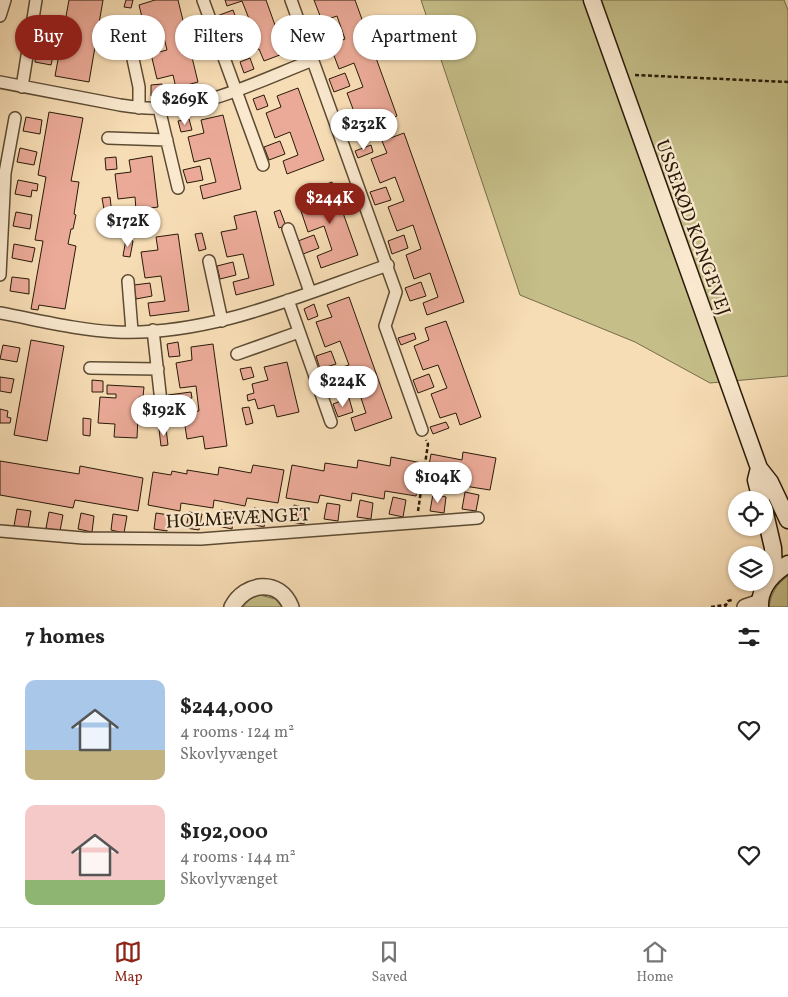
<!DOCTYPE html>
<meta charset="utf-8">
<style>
:root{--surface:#fff;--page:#f2f2f2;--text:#222;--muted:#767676;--line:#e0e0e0;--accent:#8f2418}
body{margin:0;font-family:Vollkorn,serif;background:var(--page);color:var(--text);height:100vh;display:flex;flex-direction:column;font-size:19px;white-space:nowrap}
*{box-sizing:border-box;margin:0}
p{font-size:16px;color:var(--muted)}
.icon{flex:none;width:28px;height:28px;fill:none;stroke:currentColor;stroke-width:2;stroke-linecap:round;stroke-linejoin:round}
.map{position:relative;height:607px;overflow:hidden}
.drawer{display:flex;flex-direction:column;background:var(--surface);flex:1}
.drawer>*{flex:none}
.guide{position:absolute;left:15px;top:15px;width:500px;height:45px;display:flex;gap:10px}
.controls{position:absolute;left:728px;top:491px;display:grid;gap:10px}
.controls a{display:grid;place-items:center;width:45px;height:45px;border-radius:50%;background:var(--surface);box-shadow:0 1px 4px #0004;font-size:25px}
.price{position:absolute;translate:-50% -42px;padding:0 11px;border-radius:18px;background:#fff;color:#222;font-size:16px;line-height:32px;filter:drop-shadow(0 1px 2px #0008)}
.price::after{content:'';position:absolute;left:50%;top:30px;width:15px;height:11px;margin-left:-8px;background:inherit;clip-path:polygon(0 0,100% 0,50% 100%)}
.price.current{background:var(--accent);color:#fff}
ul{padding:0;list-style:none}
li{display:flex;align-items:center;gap:15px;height:125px;padding:0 25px}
li span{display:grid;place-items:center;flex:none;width:140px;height:100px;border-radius:10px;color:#555}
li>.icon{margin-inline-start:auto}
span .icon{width:60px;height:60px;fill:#fffc;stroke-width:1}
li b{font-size:21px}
h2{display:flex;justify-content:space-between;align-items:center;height:60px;padding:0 25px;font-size:21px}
.chip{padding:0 18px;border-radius:22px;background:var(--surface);box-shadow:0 1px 4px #0004;font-size:18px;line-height:45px}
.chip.current{background:var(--accent);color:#fff}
.tabs{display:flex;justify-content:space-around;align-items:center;height:70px;border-top:1px solid var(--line);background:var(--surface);font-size:14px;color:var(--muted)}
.tabs a{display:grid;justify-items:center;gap:2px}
.tabs .current{color:var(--accent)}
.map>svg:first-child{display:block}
</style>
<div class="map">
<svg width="788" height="607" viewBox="0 0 788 607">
<rect width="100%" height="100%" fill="#f7ddb5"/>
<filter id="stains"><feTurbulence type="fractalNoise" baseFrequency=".004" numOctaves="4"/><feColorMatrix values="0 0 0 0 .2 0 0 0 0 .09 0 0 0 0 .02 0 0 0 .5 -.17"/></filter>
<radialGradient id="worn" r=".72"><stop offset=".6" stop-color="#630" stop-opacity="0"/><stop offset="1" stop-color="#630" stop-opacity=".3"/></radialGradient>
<!-- green -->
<path fill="#c5be88" stroke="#766c48" d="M421,0H784L788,10V376L710,383L635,342L520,295Z
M788,576V607H769C771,593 777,584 788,576Z
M260,595L275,599L282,607H243L250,599Z"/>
<!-- building -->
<path fill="#ebaa98" stroke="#281a08" d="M69,0H103L89,82L55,76Z
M126,0H133L131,8L124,7Z
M155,0H178L198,82L176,88L173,75L157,79L151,54L167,50L161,26L145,30L139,5Z
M225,0H266L285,53L264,61L259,49L244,54L236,30L251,24L242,1L227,6Z
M314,0H355L397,116L376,124L371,111L356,117L347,93L363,87L354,63L339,69L330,45L345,39L337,16L322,21Z
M233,10L238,23L222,29L217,16Z
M43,17L59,20L57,34L40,31Z
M328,25L333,38L317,44L312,31Z
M156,32L158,39L152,41L154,48L138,52L135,38Z
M37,48L54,52L51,65L35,62Z
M250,58L254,69L244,73L240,62Z
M345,73L350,86L334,92L329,79Z
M162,84L163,95L151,96V85Z
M298,88L324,160L287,174L283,161L298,155L290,132L275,138L266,113L281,107L277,96Z
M264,95L268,106L257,110L253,99Z
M49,112L83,118L71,181L79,182L74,214L76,215L73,229H71L68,244L76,246L65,309L39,305L38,310L31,309L43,241L35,240L46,177L38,175Z
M223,115L241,189L203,199L200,186L216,182L210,158L194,162L188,137L204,133L201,120Z
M26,117L42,120L40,134L23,131Z
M189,119L192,130L181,132L178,121Z
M362,121L365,128L349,133L347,126Z
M404,133L464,302L427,315L423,303L438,297L430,273L414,279L406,255L421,249L413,225L397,231L388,207L404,201L395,177L380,183L371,159L387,153L382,141Z
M280,141L285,154L269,160L264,147Z
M371,145L373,152L358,158L355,151Z
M20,148L37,152L34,165L17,162Z
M152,156L158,207L136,210L135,197L118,199L115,174L131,172L129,160Z
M116,157L117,169L106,170L105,158Z
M200,166L203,180L187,183L183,170Z
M18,180L38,184L37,191L32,190L31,197L15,194Z
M332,182L358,255L321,268L317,256L332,250L324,226L308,232L300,208L315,202L311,190Z
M386,187L391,200L375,205L370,192Z
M110,197L112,214L105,215L102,198Z
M280,210L286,226L279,228L274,212Z
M256,211L274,285L236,295L233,282L249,278L243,254L227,257L221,232L237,229L234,216Z
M16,212L32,215L30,229L13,226Z
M202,233L206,249L199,251L195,234Z
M178,234L189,311L150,316L148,303L165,301L161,276L145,278L141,252L158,250L156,237Z
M314,235L319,248L303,254L298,241Z
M404,235L408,248L392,254L388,241Z
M126,239L133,241L130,257L123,256Z
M14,244L35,248L32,262L12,258Z
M233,262L236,275L220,279L217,266Z
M12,277L29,279V294L10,291Z
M421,282L426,296L410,301L405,288Z
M150,283L152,296L136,299L134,285Z
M349,297L392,418L355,431L351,418L366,413L358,389L342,395L333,370L349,365L340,341L325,347L316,322L332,317L327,305Z
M314,304L318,316L308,320L304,309Z
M446,321L481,417L460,425L456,413L440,418L431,394L447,388L438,365L423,370L414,346L429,340L425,328Z
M414,333L416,339L401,345L398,338Z
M31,340L64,346L47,441L14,435Z
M178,342L180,356L169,357L167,344Z
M213,344L227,446L205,449L203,436L187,439L183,413L199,411L196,386L180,388L176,363L192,360L191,347Z
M3,345L20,348L17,362L0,359Z
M331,351L336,364L320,369L316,356Z
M287,362L299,412L277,417L274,405L258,409L255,399L248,401L247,395L254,393L252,384L268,380L264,367Z
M251,367L254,377L243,380L240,369Z
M429,374L434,387L418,393L413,380Z
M0,377L14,379L11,393L0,391Z
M92,380L103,381V392H92Z
M107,385L144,387L143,397H139L137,438L114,437L115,424L98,423L100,397L116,398V394H107Z
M191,392L192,398L186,399L187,407L170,409L168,395Z
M349,398L353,412L338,417L333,404Z
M249,407L253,423L246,425L242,408Z
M0,409L8,411L7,417L11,418L10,423H0Z
M83,418L91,419L90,436L83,435Z
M446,422L449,428L433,434L430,427Z
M166,428L168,445L161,446L159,429Z
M463,452L496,458L490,490L458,485L457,493L425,487L431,454L462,460Z
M391,457L422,463L416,496L385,491L384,499L352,493L351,501L320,495L318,503L286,498L292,465L324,471L325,463L357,468L358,460L390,466Z
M0,461L79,474L80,466L143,478L138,511L75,500L73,508L0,495Z
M253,465L284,470L278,503L247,498L245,506L214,500L213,508L181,503L180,511L148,505L153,472L171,475L172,471L187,474V470L218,475L219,467L251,473Z
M465,492L479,495L476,511L462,509Z
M433,494L446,497L444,513L430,511Z
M393,497L406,500L403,517L389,514Z
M360,500L373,503L371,519L357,517Z
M327,503L340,505L338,521L324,519Z
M294,505L307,508L304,524L291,522Z
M254,508L267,510L264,527L251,524Z
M17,509L31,511L28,528L14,526Z
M221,510L234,512L232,529L218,526Z
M49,512L63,515L60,531L46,528Z
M189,512L202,514L199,530L186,528Z
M81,513L94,516L92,532L78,529Z
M156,513L169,515L167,531L154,529Z
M113,514L127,516L124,533L111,530Z"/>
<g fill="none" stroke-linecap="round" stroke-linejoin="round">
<defs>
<path id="minor" d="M203,0L263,165
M291,0L396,292L385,326L422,430
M0,16L5,0
M127,31L139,87V108
M0,82L120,105C133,107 145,109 158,108C209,107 266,78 313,60
M22,87L36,0
M159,108L178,188
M108,138L167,140
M288,229L310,292
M209,261L222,321
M0,275L5,173L15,118
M128,281L132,331
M288,300L331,422
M0,313C38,320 77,330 116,332C211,336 301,295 388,265
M153,330L163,420
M237,354L299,332
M90,368L158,369
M0,531L83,538L201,539L478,518"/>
<path id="tertiary" d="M232,607C245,582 280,578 291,607
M745,607L760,602"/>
<path id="secondary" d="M592,0L759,468L770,482L788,520
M759,468L756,480L761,500
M764,509L773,548L774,573
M760,607C759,587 772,574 788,564"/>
</defs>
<!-- minor casing -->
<use href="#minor" stroke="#5c4b33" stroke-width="14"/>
<!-- tertiary casing -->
<use href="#tertiary" stroke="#5c4b33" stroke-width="18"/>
<!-- secondary casing -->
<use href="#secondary" stroke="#281a08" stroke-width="19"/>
<!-- path -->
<path stroke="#281a08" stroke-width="2.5" stroke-dasharray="4 2.5" stroke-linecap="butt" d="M635,75L788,82
M418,511L428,444L426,440
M711,607L725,605
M725,607L728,601L732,600"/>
<!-- minor -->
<use href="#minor" stroke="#fae9cf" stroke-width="11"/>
<!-- tertiary -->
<use href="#tertiary" stroke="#fae9cf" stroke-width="15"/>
<!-- secondary -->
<use href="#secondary" stroke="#fae9cf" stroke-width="16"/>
</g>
<g text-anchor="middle" stroke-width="4.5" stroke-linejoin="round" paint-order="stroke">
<!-- street labels -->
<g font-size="19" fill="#281a08" stroke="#fae9cf">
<text transform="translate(694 227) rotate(70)" y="7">USSERØD KONGEVEJ</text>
<text transform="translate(238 517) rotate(-3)" y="7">HOLMEVÆNGET</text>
</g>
</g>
<rect width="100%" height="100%" filter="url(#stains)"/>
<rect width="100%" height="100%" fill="url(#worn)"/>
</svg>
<div class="controls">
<a><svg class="icon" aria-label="locate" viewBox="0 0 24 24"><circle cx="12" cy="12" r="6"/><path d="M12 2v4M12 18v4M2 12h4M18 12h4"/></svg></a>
<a><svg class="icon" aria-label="layers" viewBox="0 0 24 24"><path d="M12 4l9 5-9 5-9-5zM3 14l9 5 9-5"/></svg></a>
</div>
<b class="price" style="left:185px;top:126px">$269K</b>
<b class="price" style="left:364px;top:151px">$232K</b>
<b class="price current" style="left:330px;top:225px">$244K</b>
<b class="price" style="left:128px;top:248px">$172K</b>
<b class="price" style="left:343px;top:408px">$224K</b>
<b class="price" style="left:164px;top:437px">$192K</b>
<b class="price" style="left:438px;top:504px">$104K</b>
<div class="guide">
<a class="chip current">Buy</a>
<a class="chip">Rent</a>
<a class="chip">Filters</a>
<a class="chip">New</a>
<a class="chip">Apartment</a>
</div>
</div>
<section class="drawer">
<h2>7 homes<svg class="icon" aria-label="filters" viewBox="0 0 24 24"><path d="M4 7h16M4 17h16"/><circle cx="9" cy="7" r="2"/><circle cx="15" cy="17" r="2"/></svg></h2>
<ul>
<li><span style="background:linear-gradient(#a9c7e8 70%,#c2b280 0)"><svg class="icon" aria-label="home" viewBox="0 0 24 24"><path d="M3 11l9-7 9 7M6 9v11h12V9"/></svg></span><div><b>$244,000</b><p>4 rooms · 124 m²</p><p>Skovlyvænget</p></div><svg class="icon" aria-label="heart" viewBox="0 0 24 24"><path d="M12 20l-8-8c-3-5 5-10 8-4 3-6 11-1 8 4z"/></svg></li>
<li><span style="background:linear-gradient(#f6c9c9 75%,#8fb573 0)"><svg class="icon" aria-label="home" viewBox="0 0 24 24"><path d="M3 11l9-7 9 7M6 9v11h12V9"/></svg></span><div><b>$192,000</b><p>4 rooms · 144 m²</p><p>Skovlyvænget</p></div><svg class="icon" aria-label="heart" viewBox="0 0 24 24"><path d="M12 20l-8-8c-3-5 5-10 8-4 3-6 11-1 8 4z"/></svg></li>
</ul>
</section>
<nav class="tabs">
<a class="current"><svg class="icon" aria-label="map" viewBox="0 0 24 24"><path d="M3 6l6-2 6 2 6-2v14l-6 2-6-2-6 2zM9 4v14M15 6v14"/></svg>Map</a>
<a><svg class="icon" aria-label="saved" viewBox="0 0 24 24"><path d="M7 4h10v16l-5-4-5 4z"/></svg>Saved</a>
<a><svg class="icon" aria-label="home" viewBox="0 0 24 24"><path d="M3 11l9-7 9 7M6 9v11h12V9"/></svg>Home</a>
</nav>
